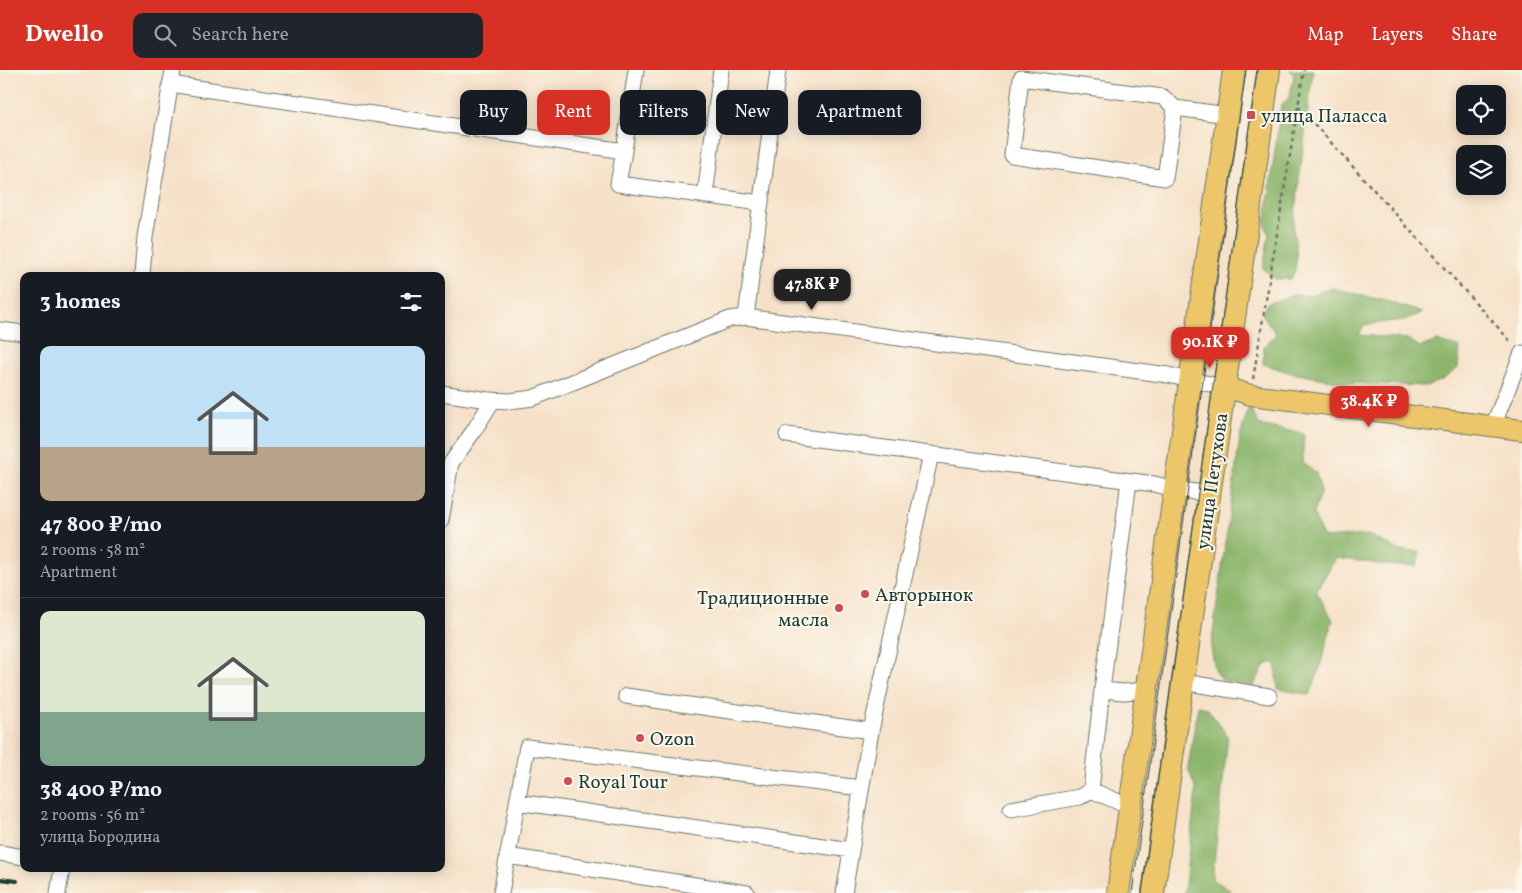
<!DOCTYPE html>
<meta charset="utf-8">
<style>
:root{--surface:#171b24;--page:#20242c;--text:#f1f3f6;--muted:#9ea1a6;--line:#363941;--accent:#d93025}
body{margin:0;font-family:Vollkorn,serif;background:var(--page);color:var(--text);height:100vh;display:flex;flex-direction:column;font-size:19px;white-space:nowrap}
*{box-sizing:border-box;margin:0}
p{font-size:16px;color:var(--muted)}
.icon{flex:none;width:28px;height:28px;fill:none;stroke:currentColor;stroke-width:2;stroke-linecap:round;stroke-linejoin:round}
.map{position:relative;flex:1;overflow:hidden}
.drawer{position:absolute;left:20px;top:202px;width:425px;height:600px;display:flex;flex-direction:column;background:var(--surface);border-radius:10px;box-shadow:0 2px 12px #0003}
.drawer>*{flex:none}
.hud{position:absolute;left:460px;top:20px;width:475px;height:45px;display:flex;gap:10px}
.fabs{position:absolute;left:1456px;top:15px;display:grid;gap:10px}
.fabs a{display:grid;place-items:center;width:50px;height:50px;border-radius:10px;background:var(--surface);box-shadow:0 2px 12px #0003;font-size:25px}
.price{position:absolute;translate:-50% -42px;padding:0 11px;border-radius:10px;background:var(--accent);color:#fff;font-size:16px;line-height:32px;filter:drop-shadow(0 1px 2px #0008)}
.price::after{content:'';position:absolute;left:50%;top:30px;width:15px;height:11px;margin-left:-8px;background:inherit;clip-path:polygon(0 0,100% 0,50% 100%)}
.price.on{background:#222;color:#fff}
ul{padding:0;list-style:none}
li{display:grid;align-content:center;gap:10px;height:265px;padding:0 20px}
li+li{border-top:1px solid var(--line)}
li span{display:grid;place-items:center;height:155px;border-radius:10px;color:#555}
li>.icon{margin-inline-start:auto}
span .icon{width:90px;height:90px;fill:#fffc;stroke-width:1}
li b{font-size:21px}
h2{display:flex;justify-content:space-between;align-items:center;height:60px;padding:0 20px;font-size:21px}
.pill{padding:0 18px;border-radius:10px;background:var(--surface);box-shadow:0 2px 12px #0003;font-size:18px;line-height:45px}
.pill.on{background:var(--accent);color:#fff}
header{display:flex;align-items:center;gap:30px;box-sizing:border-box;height:70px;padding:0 25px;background:var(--accent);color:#fff}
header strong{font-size:24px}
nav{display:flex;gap:28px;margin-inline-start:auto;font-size:18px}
.search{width:350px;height:45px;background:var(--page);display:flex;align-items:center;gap:12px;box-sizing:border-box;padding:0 18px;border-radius:10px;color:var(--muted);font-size:19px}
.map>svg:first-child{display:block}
</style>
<header>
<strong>Dwello</strong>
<div class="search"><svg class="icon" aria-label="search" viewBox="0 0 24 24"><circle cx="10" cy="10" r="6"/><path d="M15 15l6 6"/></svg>Search here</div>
<nav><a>Map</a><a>Layers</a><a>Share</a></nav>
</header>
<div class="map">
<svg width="1522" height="823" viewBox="0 0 1522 823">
<rect width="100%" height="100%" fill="#fbf7ec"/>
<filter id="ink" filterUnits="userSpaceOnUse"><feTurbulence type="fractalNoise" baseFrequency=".02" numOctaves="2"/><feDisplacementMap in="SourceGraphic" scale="10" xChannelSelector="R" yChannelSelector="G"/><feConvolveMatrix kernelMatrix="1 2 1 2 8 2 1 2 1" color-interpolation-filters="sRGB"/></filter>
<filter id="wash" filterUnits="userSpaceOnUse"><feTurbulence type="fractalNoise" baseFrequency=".0096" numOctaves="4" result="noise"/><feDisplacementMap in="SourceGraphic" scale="20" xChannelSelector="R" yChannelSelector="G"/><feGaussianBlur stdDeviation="1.12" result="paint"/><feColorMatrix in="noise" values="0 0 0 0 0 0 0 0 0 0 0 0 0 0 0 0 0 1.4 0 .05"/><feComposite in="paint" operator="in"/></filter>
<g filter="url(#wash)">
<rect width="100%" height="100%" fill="#f6e1c8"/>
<!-- forest -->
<path fill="#8cb66c" stroke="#567a50" d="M1290,0H1313L1293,159C1296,176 1300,193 1291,209H1275L1263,198L1269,165L1265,155L1281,35L1289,28L1294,6Z
M1332,218L1390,232L1422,243L1404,250L1364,255L1359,265L1407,269L1420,277L1437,271L1460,278L1458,298L1442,310L1426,316L1349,313L1291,303L1263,294L1264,276L1276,264L1262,244L1267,234L1291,225H1310Z
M1249,337L1260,355L1304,364L1302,393L1316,403L1321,421L1313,443L1323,468L1368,465L1401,481L1420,482L1416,496H1394L1336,488L1316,521L1333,550L1319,600L1310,625L1278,619L1275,592L1265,595L1253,617L1222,610L1215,600L1211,578L1240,367Z
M1198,636L1207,638L1228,666L1212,810L1230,819L1229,823H1184L1196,721L1188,698Z"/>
</g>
<g filter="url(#ink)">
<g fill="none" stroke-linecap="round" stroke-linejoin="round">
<defs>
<path id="minor" d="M170,14L624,81L636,0
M1175,38L1165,108L1012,85L1021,8L1163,27L1175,38L1228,45
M624,81L618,114L761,133
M705,126L721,0
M142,206L145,167L173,0
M746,247L778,0
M0,260L24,263
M441,323L489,330L510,331L533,328L730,249L746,247L1168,305L1224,317
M1493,356L1522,283
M787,365L1154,414L1175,419L1209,424
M441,450L451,393L473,362L493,330
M1183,612L1269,626
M1102,620L1129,411
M626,626L871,661
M1091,720L1130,737
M517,732L851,780
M1011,739L1080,727L1091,720L1102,620L1124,622L1147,620
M0,783L24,787
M507,786L747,823
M58,823L62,799
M501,823L527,677L861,718
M844,823L871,661L931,384"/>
<path id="major" d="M1224,317L1251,325L1522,360"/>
<path id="highway" d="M1118,823L1234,0
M1153,823L1269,0"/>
</defs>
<!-- minor casing -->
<use href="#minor" stroke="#6a7668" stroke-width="17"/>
<!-- major casing -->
<use href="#major" stroke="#6a7668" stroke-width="22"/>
<!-- highway casing -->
<use href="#highway" stroke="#6a7668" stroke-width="24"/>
<!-- path -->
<path stroke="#6a7668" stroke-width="2.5" stroke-dasharray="4 4" stroke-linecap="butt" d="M1298,36L1512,273
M1253,309L1304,0"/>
<!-- minor -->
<use href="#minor" stroke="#fff" stroke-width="15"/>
<!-- major -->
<use href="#major" stroke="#ecc669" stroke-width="20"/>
<!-- highway -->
<use href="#highway" stroke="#ecc669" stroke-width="22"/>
<!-- tram -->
<path stroke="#1f3d34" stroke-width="1" d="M1132,823L1246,0
M1142,823L1257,0"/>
<!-- rail -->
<path stroke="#1f3d34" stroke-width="4" d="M0,809L17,811"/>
</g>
</g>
<!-- markers -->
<g fill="#d1495b" stroke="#fbf7ec" stroke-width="2">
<rect x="1246" y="40" width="10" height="10" rx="2.5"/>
<circle cx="865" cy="524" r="5"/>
<circle cx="839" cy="538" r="5"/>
<circle cx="640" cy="668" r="5"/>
<circle cx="568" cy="711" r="5"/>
</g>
<g text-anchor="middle" stroke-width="4" stroke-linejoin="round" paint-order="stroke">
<!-- poi labels -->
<g font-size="19" fill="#1f3d34" stroke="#fbf7ec" text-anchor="start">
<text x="1261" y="52">улица Паласса</text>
<text x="875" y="531">Авторынок</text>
<text x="829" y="534" text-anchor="end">Традиционные<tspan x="829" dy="22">масла</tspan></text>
<text x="650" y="675">Ozon</text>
<text x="578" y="718">Royal Tour</text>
</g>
<!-- street labels -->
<g font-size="19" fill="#1f3d34" stroke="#fbf7ec">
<text transform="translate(1211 411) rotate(-82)" y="7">улица Петухова</text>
</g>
</g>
</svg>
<div class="fabs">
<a><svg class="icon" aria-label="locate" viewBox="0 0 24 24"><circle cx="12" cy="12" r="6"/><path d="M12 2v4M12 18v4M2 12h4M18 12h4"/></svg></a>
<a><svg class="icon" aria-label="layers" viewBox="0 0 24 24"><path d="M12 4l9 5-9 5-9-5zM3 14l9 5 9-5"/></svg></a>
</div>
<b class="price on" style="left:812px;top:241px">47.8K ₽</b>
<b class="price" style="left:1210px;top:299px">90.1K ₽</b>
<b class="price" style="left:1369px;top:358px">38.4K ₽</b>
<div class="hud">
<a class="pill">Buy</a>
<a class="pill on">Rent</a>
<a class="pill">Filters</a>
<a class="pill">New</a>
<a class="pill">Apartment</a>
</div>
<section class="drawer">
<h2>3 homes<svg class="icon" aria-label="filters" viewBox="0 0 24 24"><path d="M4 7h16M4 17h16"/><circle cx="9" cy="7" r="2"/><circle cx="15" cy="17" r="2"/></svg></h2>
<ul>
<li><span style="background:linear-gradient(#bfe0f5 65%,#b9a48a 0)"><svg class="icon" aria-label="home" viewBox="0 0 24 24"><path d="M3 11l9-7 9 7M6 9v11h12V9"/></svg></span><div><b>47 800 ₽/mo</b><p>2 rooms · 58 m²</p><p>Apartment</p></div></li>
<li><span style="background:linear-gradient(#dfe7d0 65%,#7fa58c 0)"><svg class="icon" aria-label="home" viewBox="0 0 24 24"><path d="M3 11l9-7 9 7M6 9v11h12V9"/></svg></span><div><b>38 400 ₽/mo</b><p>2 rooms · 56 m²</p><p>улица Бородина</p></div></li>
</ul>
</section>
</div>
